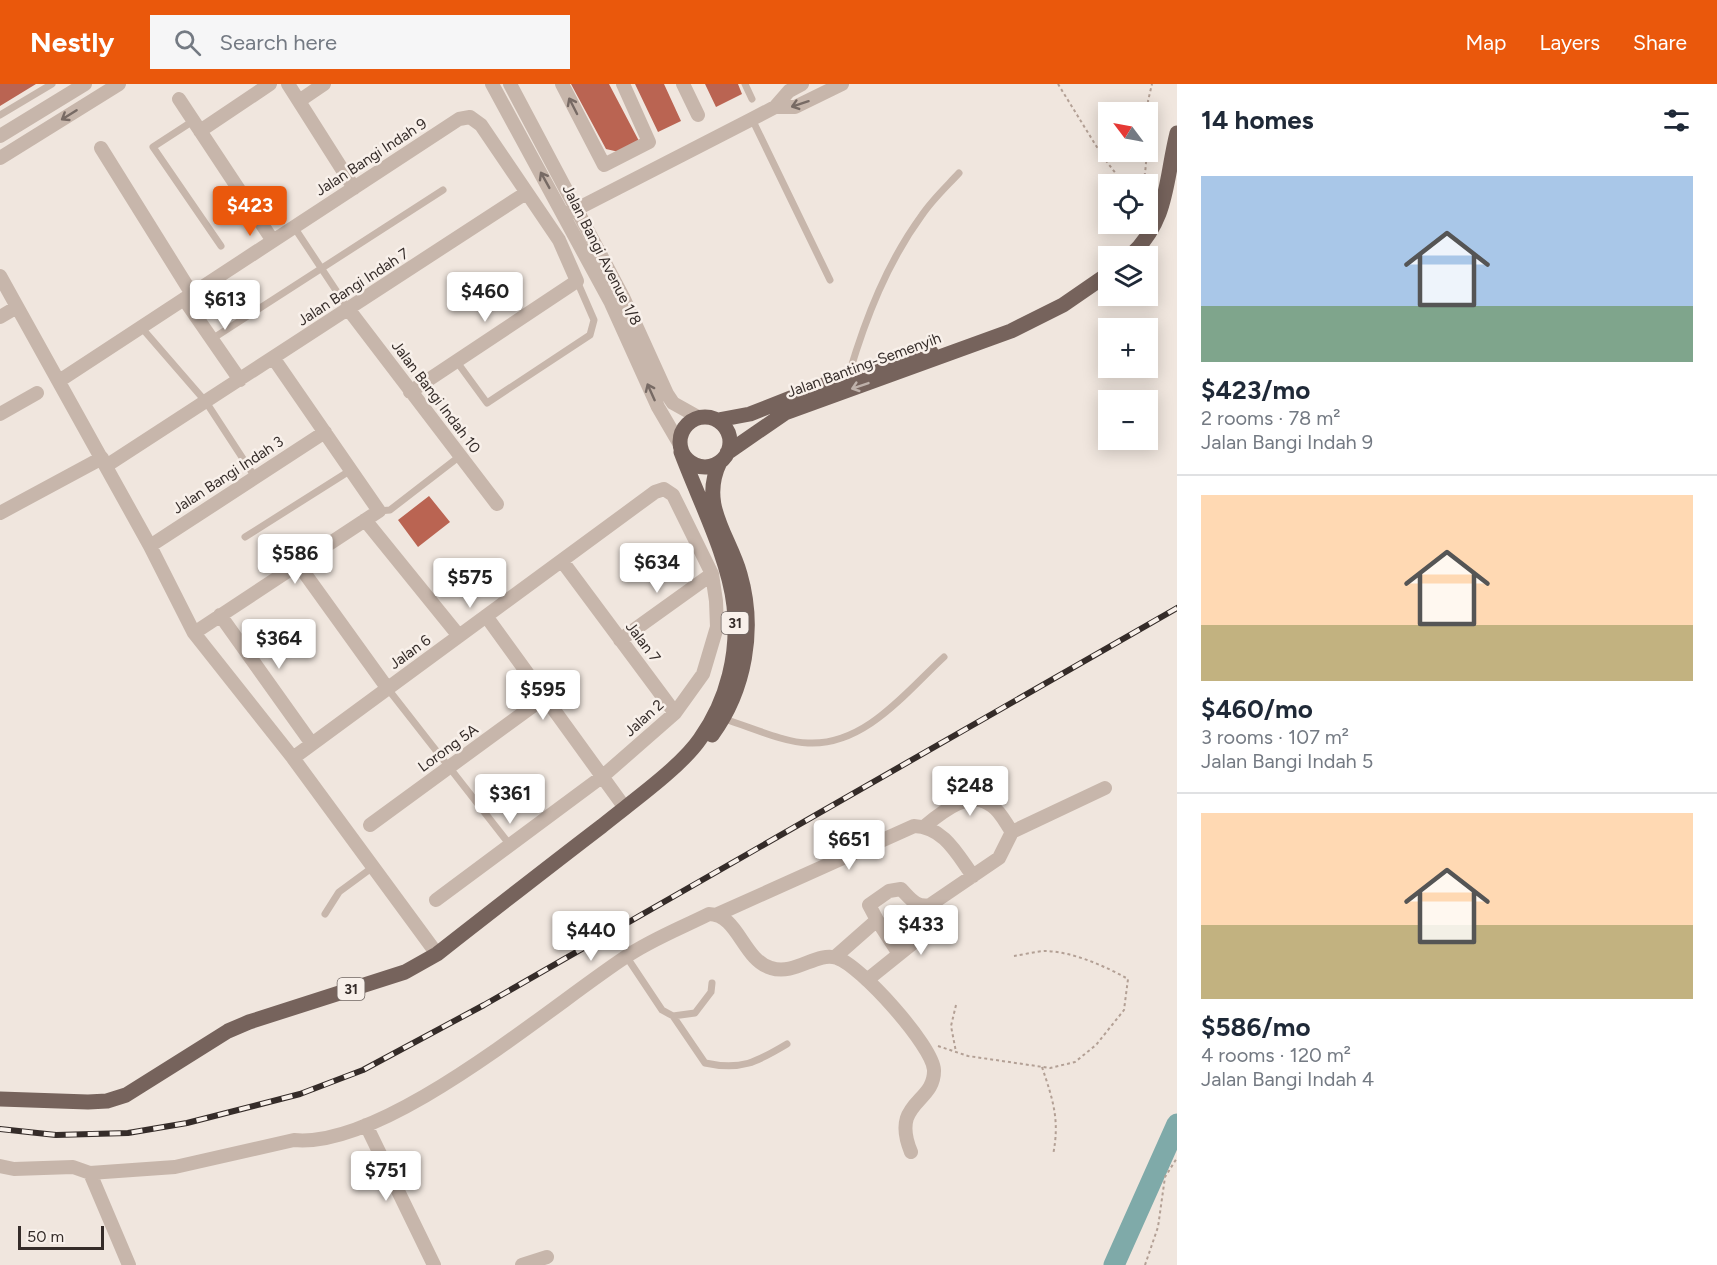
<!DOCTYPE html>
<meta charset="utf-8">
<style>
:root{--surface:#fff;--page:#f6f6f7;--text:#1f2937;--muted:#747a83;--line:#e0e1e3;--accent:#ea580c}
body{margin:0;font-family:Figtree,sans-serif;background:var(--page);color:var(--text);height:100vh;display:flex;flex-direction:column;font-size:22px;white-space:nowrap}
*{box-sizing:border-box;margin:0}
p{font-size:20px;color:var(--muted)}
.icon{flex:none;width:33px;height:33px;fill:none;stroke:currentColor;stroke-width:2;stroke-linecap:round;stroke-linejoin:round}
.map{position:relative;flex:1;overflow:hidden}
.sheet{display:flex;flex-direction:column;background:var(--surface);width:540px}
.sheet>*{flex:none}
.needle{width:39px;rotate:302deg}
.controls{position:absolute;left:1098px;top:18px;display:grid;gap:12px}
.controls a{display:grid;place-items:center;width:60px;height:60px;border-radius:0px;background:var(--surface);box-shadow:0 3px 15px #0003;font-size:30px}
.scale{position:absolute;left:18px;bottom:15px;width:86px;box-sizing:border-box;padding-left:6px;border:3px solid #352c29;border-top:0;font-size:16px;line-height:21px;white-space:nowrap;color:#352c29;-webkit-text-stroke:4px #f8f0ea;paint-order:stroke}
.price{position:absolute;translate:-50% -51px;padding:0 14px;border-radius:6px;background:#fff;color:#222;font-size:20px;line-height:39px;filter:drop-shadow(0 2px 3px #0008)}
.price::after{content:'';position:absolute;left:50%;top:36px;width:18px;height:14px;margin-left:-9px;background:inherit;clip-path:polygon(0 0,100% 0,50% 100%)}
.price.on{background:var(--accent);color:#fff}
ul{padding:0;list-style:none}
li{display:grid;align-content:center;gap:12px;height:318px;padding:0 24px}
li+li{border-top:2px solid var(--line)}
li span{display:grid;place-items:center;height:186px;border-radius:0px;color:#555}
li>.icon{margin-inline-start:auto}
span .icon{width:108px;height:108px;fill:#fffc;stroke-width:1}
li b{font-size:26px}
h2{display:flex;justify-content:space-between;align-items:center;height:72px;padding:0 24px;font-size:26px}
header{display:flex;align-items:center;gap:36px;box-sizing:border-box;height:84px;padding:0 30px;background:var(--accent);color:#fff}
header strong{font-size:28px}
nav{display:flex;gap:33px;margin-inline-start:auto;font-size:21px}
.search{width:420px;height:54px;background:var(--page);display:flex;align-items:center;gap:15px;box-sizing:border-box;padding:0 21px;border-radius:0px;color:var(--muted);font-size:22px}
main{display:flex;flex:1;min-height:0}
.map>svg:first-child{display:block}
</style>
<header>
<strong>Nestly</strong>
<div class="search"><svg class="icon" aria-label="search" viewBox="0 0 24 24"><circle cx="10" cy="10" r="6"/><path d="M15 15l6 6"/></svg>Search here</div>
<nav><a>Map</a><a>Layers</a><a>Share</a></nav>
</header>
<main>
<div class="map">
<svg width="1177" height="1181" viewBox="0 0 1177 1181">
<rect width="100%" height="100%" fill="#f0e6de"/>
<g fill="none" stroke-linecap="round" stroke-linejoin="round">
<!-- river -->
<path stroke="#7faaa9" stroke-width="21" d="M1114,1181L1177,1040"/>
</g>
<!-- building -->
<path fill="#ba6452" d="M0,0H36L0,22Z
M571,0H609L639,57L619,68L606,65Z
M635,0H664L681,37L658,48Z
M705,0H738L742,10L716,23Z
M429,412L450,438L418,463L398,436Z"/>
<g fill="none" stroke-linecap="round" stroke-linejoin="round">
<!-- path -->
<path stroke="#b3a095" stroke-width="2" stroke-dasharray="3 3" stroke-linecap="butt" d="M1058,0L1103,73L1124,100
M1148,67V17L1152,0
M1135,100L1145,90L1147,68
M956,921L951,942L956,968
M938,962L968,972L1050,984L1075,978L1096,961L1124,926L1128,895C1105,882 1073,868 1046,867C1036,867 1023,871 1013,872
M1042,983C1053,1016 1060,1036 1053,1071
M1145,1181L1158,1143L1165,1093L1177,1074"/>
<!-- service -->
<path stroke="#c7b6ab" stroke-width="7" d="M745,0L752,15
M0,31L52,0
M752,35L830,196
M193,37L153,63L221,162
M294,143L349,226
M141,243L206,318L255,393
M212,255L443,106
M457,278L487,319L590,251L594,236L577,197
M849,290C866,233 887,179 922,131C932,116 946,103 959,89
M379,427L390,426L460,372
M245,453L351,386
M388,605L510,761
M724,635C748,642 785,659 808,659C865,662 906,608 944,573
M325,830L339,808L373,783
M626,872L662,926L673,932L695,929L711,908L712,899
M673,932L705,979C741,987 757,978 787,960"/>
<!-- minor -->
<path stroke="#c7b6ab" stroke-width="14" d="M288,0L354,104
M492,0L611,219L658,323L679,359
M510,0L623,213L667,310L673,319L698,333
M562,0L604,81L649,58L623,0
M683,0L698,31
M179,15L273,157
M299,17L324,0
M775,23H795L842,0
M200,47L270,0
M0,52L85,0
M101,64L192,210
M0,74L119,0
M569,129L752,35L775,23L789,7L802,0
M0,192L150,462L194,549L293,674L437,870
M184,215L240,296
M349,226L497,420
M0,233L17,223
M59,297L459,35L470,33L481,41L559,156L577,197L410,308
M0,330L37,309
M106,382L526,109
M0,429L102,374
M365,436L459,552
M150,462L325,348
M562,477L675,629
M298,480L388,605
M220,531L312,660
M486,532L625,724
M194,549L379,427L274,275
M620,556L712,490
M293,674L655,408L664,405L673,411L712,490L716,517L717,543L703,590L675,629L603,692L436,816
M370,741L545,613
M925,742C942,728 971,704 992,722C1001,728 1006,740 1012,748
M718,830L914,742C944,743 957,770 973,792
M877,836L869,821L889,807L901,805C910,814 916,824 930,821L999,774L1012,748L1105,704
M835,873L877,836L899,870
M867,896L923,851V823
M366,1041L434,1181
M0,1082L14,1085L73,1083L90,1089L175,1083L294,1056C385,1065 547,925 624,874C650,856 681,844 709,830C738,830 743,876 771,884C795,892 817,867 837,874C860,881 933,962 934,986C935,1020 890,1017 911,1068
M90,1089L129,1181
M522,1181L547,1173"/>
<!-- primary -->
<path stroke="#76635c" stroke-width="15" d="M1130,172C1169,136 1165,97 1177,49
M680 358a25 25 0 1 1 50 0a25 25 0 1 1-50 0Z
M718,336L750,330L849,291L931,268
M727,369L785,329L1011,247L1063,221L1108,190
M712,651C745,606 756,545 740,490C729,451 699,421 720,378
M0,1015L88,1018L107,1017L126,1011L228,947L249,938L405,888L437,870C492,827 547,784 602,742C630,719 680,684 700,655C728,616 739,568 734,522C729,474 698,414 681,368"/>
<defs>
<path id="rail" d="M0,1045L56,1051L128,1049L187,1039L300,1010L363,986L484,921L1177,524"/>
</defs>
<!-- rail casing -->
<use href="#rail" stroke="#352c29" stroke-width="6"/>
<!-- rail -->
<use href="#rail" stroke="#f8f0ea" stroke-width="4" stroke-dasharray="11" stroke-linecap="butt"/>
</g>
<!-- one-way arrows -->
<defs><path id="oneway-shaft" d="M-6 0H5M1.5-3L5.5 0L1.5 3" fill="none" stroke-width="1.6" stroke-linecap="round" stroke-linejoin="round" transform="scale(1.5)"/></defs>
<g stroke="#776a64">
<use href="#oneway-shaft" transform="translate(800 20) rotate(162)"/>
<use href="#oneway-shaft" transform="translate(573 22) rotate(-117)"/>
<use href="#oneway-shaft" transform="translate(69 31) rotate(148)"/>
<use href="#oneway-shaft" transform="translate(545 96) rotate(-119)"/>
<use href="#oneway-shaft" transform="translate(651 308) rotate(-114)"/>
</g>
<use stroke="#beb1aa" href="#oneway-shaft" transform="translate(860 302) rotate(161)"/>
<g text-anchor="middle" stroke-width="5" stroke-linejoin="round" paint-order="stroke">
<!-- shield labels -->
<g fill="#f8f0ea" stroke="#706763" stroke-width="1.5">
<rect x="721.5" y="528" width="27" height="22" rx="4.5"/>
<rect x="337.5" y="894" width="27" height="22" rx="4.5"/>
</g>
<g font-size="14" font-weight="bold" fill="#352c29">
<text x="735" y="544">31</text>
<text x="351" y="910">31</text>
</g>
<!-- street labels -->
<g font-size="15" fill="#352c29" stroke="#f8f0ea">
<text transform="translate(371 73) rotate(-33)" y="5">Jalan Bangi Indah 9</text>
<text transform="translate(602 171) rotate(63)" y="5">Jalan Bangi Avenue 1/8</text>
<text transform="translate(353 203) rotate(-33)" y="5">Jalan Bangi Indah 7</text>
<text transform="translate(864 281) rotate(-20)" y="5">Jalan Banting-Semenyih</text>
<text transform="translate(436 313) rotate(53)" y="5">Jalan Bangi Indah 10</text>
<text transform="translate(228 391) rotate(-33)" y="5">Jalan Bangi Indah 3</text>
<text transform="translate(643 558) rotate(53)" y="5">Jalan 7</text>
<text transform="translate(410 568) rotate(-36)" y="5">Jalan 6</text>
<text transform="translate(644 634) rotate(-42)" y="5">Jalan 2</text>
<text transform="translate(448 664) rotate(-36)" y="5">Lorong 5A</text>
</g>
</g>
</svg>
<div class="controls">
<a><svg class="needle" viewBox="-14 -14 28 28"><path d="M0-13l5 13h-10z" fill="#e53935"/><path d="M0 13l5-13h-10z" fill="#747a83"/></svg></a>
<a><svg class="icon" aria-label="locate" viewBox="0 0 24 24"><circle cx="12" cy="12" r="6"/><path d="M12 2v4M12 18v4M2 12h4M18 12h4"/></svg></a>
<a><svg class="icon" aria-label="layers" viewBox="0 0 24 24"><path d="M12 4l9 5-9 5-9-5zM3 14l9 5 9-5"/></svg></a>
<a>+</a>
<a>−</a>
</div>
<div class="scale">50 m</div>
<b class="price on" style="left:250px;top:153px">$423</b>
<b class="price" style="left:485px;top:239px">$460</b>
<b class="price" style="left:225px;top:247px">$613</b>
<b class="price" style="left:295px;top:501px">$586</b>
<b class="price" style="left:657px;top:510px">$634</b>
<b class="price" style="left:470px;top:525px">$575</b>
<b class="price" style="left:279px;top:586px">$364</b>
<b class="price" style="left:543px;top:637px">$595</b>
<b class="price" style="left:970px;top:733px">$248</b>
<b class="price" style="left:510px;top:741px">$361</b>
<b class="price" style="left:849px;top:787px">$651</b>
<b class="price" style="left:921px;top:872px">$433</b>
<b class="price" style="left:591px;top:878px">$440</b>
<b class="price" style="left:386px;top:1118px">$751</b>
</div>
<section class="sheet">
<h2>14 homes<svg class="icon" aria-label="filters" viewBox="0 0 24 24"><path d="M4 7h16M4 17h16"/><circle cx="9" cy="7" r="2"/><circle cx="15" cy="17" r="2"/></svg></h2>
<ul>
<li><span style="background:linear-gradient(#a9c7e8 70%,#7fa58c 0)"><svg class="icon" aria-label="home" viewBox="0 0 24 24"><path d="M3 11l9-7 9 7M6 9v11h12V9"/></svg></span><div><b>$423/mo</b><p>2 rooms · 78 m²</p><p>Jalan Bangi Indah 9</p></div></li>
<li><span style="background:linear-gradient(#ffd9b3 70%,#c2b280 0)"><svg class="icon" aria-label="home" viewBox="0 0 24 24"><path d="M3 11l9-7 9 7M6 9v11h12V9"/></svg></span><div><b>$460/mo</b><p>3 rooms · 107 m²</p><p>Jalan Bangi Indah 5</p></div></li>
<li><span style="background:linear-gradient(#ffd9b3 60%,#c2b280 0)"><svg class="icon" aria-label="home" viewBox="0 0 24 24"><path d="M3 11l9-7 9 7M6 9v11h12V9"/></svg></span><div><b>$586/mo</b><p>4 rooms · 120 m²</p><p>Jalan Bangi Indah 4</p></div></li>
</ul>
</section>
</main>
